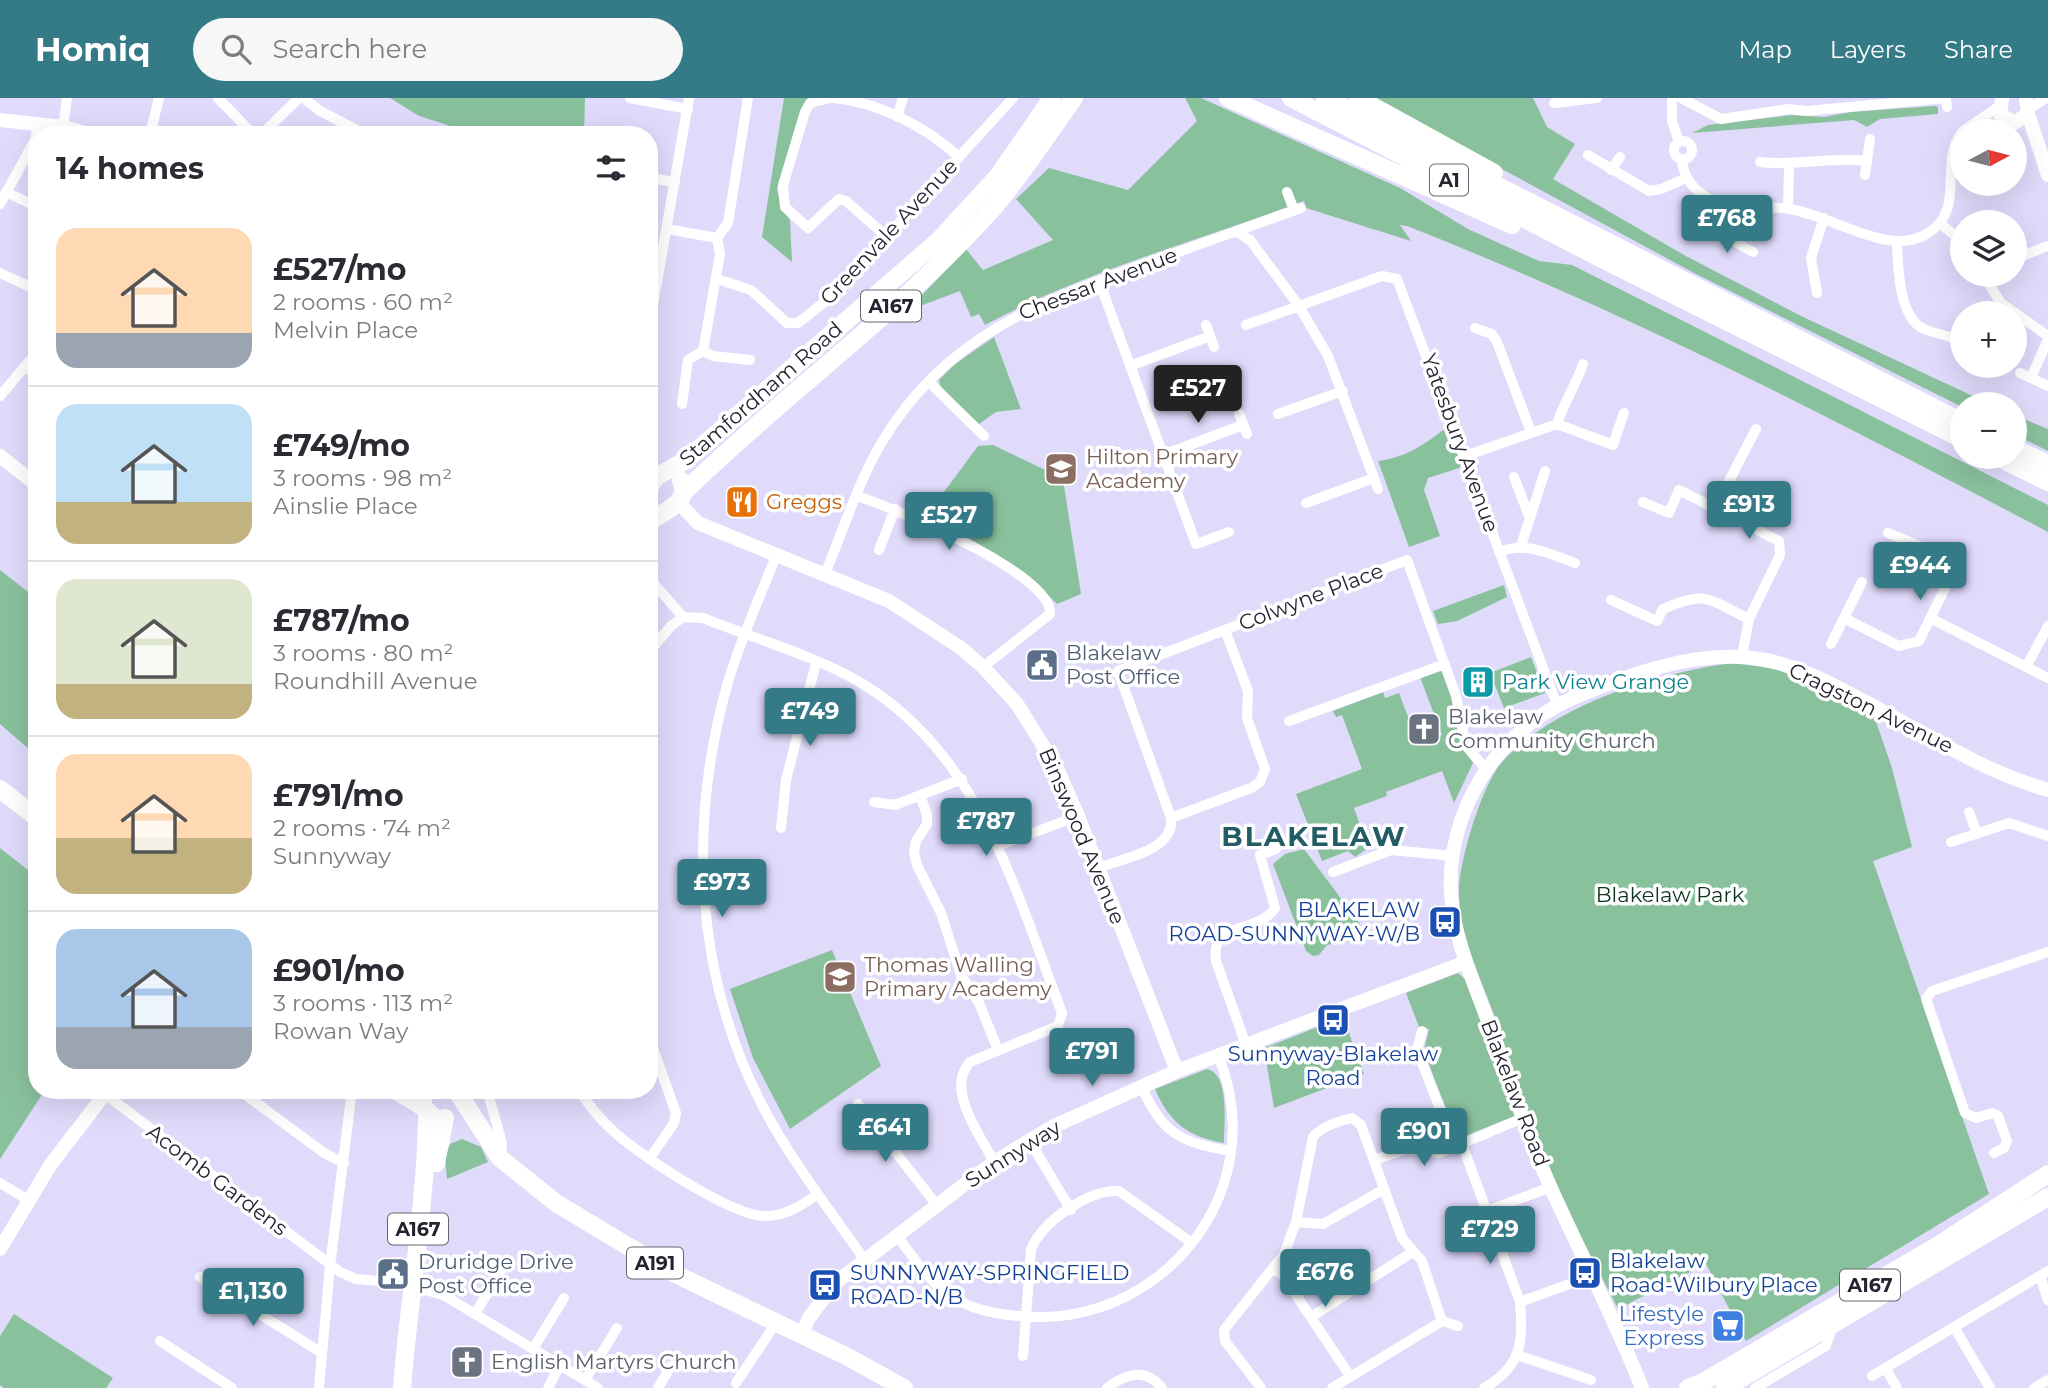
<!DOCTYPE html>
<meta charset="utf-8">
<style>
:root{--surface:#fff;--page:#f7f7f7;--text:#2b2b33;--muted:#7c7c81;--line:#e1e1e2;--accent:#357a87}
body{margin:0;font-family:Montserrat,sans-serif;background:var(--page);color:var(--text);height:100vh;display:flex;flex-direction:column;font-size:26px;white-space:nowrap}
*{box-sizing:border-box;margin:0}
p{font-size:23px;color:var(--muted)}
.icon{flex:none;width:38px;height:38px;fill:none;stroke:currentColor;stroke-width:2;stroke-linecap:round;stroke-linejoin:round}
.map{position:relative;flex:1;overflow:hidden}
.drawer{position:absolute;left:28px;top:28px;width:630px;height:973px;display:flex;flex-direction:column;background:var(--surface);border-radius:28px;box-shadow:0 7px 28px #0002}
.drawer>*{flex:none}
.needle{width:46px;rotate:83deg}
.buttons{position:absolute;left:1950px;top:21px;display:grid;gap:14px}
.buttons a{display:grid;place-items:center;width:77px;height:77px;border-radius:50%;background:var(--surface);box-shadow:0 7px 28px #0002;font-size:35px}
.price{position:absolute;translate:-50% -60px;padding:0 16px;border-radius:7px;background:var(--accent);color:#fff;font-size:23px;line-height:46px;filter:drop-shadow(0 2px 4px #0008)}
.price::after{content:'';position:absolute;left:50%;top:42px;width:21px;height:16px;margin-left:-10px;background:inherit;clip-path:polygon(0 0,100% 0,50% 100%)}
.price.on{background:#222;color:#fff}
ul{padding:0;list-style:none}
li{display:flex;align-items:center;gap:21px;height:175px;padding:0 28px}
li+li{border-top:2px solid var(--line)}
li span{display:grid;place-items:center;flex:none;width:196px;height:140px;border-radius:21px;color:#555}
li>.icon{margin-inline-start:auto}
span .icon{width:84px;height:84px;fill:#fffc;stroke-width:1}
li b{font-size:30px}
h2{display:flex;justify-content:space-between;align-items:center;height:84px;padding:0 28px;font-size:30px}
header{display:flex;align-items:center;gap:42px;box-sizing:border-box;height:98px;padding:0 35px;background:var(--accent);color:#fff}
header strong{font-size:33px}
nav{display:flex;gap:38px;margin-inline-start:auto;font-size:24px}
.search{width:490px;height:63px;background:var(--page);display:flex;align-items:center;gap:18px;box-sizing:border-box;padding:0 24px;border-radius:38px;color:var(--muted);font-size:26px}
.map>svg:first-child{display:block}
</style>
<header>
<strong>Homiq</strong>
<div class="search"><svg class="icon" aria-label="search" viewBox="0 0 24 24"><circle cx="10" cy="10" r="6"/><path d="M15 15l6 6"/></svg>Search here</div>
<nav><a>Map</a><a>Layers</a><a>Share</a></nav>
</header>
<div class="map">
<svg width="2048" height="1290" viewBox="0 0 2048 1290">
<rect width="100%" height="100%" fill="#e0dafb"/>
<!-- green -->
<path fill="#8ac19d" d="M390,0H585L584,37H457L448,27L419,18Z
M784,0H812L802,10L777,91L781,109L790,122L792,164L762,139Z
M1185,0H1201L1400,90L1468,131L1539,163L1572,167L2048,407V434C1838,323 1628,215 1407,128L1400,127L1411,143L1306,110L1304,103C1197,143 1085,173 985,227L979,216L971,219L960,193L907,213L966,151L983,172L1053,142L1016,101L1049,70L1128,92L1197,23Z
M1371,0H1533L1547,29L1575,46L1553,81L1684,157L1801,218L1990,306H1962V309L1694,175Z
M1934,8L1938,9V16L1880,21L1867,29L1854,22L1692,35L1708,27L1793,17L1824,19L1851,14Z
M994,239L1021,311L996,314L979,326L941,291L939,282L955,266Z
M2014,317L2048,331V353L2014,336Z
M1447,329L1461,366L1459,370L1428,380L1424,392L1440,438L1409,449L1378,363C1407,359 1424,347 1447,329Z
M993,347L1043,371L1061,369L1081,496L1057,506C1021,468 978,444 931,421L944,394L978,348Z
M0,472L37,501V658L0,626Z
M1504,487L1507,499L1457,523L1438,526L1433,513Z
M1531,559L1545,595L1504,610L1490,575Z
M1733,565L1778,571L1873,615L1892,670L1912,749L1873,763L1989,1096L1746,1243L1706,1166L1618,1211C1597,1168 1572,1127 1553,1083C1530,1028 1513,970 1493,914C1479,876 1458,833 1459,792C1460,761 1482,686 1503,663C1554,607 1659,574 1733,565Z
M1440,572L1446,574L1464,651L1473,665L1454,705L1442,673L1386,694L1387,698L1354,710L1368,750L1355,759L1348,753L1322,763L1296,696L1362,671L1342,617L1336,619L1333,613L1383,594L1385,600L1399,595L1418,645L1442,637L1420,579Z
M0,750L37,779V992H45L0,1061Z
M1304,751L1360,826L1353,842L1327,847L1319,857L1313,858L1306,853L1273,766L1285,756Z
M832,852L881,968L790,1031L753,960L730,891Z
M1458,875L1467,883L1517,1017L1460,1040C1454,1031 1427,964 1425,953C1424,947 1428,938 1429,931L1419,929L1406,895Z
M1343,919L1364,976L1274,1010L1264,950Z
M1207,971C1230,976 1224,1025 1224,1045C1188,1039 1169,1024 1155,991Z
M462,1041L481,1049L488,1064L447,1081L445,1060L450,1046Z
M14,1216L113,1280L106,1290H4L0,1287V1238Z"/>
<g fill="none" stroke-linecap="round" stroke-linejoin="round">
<!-- minor -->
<path stroke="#fff" stroke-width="10" d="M218,0L254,37
M304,0L320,13L367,37
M630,0L688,11
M830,0L810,5L805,14L783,87L785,109L808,130L839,101L846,103L886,138
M833,0C879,4 926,29 959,59
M1672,0V23L1679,44
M1681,0L1721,21L1789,11L1806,13L1946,0L1947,9
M1554,5L1597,0
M2029,11L2046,0
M897,19L903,0
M63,29L67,0
M1963,33L1998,9
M150,37L159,0
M261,37L299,0
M1674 52a9 9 0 1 1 18 0a9 9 0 1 1-18 0Z
M1588,57L1649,93L1661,91L1686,80
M1682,62C1683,80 1695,94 1712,102C1736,113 1766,107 1791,111C1824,118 1854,136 1887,142C1901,144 1916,143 1928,135C1967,111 1938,65 1962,34
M1760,64C1796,68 1831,59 1867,63
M1611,72L1620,59
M2014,72L2019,71
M1865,77L1870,41
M649,80L675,84
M6,94L37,109
M1287,94L1294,112
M0,106L36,40L37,25
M1788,111L1789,67
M1940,125L1962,144
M667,131L717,140L720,156L703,253L688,262L682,306
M1236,133L1250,142L1299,208L1328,258L1378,391
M1716,133L1753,154
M717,140L728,125L748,0
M1731,142L1740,124L1741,107
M1897,143C1898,167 1898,219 1924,231C1936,236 1950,238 1962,243
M2014,161L2048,148
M0,175L37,192
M1983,177L2001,205L2048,238
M717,181L751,192L787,225H798L832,198L1013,0
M1099,183L1196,446L1229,434
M1817,195L1811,160L1824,120
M1206,227L1214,249
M1246,227L1382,178L1397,181L1557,607
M649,230L689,0
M1475,230L1492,236L1497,244L1531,334
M1957,241L1962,227
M703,253L713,258L750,262
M1130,268L1210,238
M25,269L37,277
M2020,275L2048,288
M2031,280L2048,241
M929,284L984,338
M0,298L37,254
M1239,316L1247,336
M1278,316L1343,293
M1557,326C1564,304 1576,287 1583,266
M1163,357L1243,327
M1465,358L1557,326L1613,347L1624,315
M1514,379L1529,418
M857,398C891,409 1054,476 1050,516L983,569
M1643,404L1669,415L1679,392L1779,443L1780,457L1749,521L1742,558
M1306,405L1374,380
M1715,410L1756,331
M1521,448L1545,373
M879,452L895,411
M1499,454C1527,443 1549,456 1575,465
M777,456C760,498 741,540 728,584C688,724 694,875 762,1007C790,1061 829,1111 864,1161
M825,476C843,433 858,384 882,344C945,238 1041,203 1150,164C1200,146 1250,128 1301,110
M649,480L683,519
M1611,502L1657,523L1663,511C1707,492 1708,501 1749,521
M683,519L703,520C748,538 805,555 847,577C977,645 1014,789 1062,915L1058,928L970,964C945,991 980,1037 994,1064
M1844,520L1899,548L1919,543L1950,480C1952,455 1907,444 1888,435
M1930,520L2048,580
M1831,546L1862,484
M649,554L671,528L683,519
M2026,569L2048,528
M1289,623L1445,566
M920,697L927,717V726L916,743L914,755L917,767L941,815L961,877L979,905L998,952
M874,704L895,707L962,681
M1969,714L1977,736
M1171,720L1251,690L1260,684L1265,671L1247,620L1248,593L1225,532
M781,730L786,682L816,565
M1951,744L2009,725L2048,738
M998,748L1078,718
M1098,770C1123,760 1175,753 1171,720L1118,573L1407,462L1456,598L1466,648L1486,671
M1333,774L1391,752L1454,758
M649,939L676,1015L674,1025L650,1060
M1246,947L1216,863C1210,821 1257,837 1275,810L1260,757L1276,751
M1417,952L1455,1049
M1401,958L1417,952L1422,933
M1141,987C1161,1035 1181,1045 1231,1053
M239,992L324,1055L344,1065
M487,992L502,1045L500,1060
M579,992C588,1006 598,1019 610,1030C635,1055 730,1117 764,1118C785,1119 802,1107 818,1096
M105,996L340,1174L356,1181L411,1186
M858,1006L936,1106
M1029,1042L1071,1112
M1462,1046L1520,1204C1524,1244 1521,1269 1484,1290
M1994,1055L2004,1050L2007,1043L1998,1018L1992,1015L1976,1020L1965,1015L1926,901L1932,893L2048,854
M1374,1062L1407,1051L1440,1055L1523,1020
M0,1085L28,1102
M1487,1113L1551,1089
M1296,1124L1323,1126L1384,1091
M896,1136C909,1154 923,1175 940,1190C961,1209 992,1216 1019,1218C1162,1232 1274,1092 1218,957
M1274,1172L1282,1176L1350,1278
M2040,1178L2048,1202
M200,1179L322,1255
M420,1190L445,1198L598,1290
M1520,1204L1583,1181
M475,1216L506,1164
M1311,1219L1411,1155
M1442,1223L1458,1228
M1954,1229L1990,1290
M160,1243L232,1290
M533,1251L564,1200
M1517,1257L1591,1282
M1023,1258L1031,1151C1043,1123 1089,1091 1119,1093L1192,1145
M1886,1271L1897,1290
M1872,1278L2048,1173
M585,1282L617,1230
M736,1285L776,1225
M319,1290L330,1168L352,992
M548,1290L560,1267
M658,1290L671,1268
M1107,1290C1127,1275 1146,1270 1162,1290
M1261,1290L1225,1243L1224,1232L1284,1156L1296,1124L1313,1039C1321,1029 1339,1023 1352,1020L1361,1027L1402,1140L1422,1163L1442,1223
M1332,1290L1442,1223
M1755,1290L1826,1248L1833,1227
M2034,1290L2048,1282"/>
<!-- tertiary -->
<path stroke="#fff" stroke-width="14" d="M2002,0L2000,16L2014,25L2028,16L2026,0
M2028,16L2048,77
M0,22L63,29L93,37
M0,358L37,387
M679,405L698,425L889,503L961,550L983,569L1017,606L1057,670L1078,718L1177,973
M0,1151L51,1066L108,992
M801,1237L809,1220L835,1185L994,1064L1052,1029L1177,973L1466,864
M1642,1290C1615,1221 1581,1157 1551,1090C1527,1037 1509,981 1489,926C1474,884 1454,842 1451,797C1446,713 1497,633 1573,600C1631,576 1697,551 1760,561C1795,567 1826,583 1856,599C1918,631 1981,673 2048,692"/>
<!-- primary -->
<path stroke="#fff" stroke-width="18" d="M649,390L656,379L686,362L938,143L998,78L1052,0
M684,394C784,296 902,213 995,108C1024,74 1048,36 1074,0
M649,424C664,413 691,405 681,383
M0,691L37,720
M395,992L423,1009
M423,992V1009L435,1020
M458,995L500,1060L556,1105L669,1173L848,1259L904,1290
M436,1065L445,1020
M402,1290C409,1199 426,1108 427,1016"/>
<!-- trunk -->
<path stroke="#fff" stroke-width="18" d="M1228,0L1512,127
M1291,0L1606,163L1962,341
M1325,0L1962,324
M1358,0L1494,75
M2014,350L2048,366
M1997,359L2048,384
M1688,1290L1703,1284L1937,1148L2048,1076
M1725,1290L2048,1099"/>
</g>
<!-- icons -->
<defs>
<symbol id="school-square" viewBox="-11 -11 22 22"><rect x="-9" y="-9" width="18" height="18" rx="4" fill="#8d6e63" stroke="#fff"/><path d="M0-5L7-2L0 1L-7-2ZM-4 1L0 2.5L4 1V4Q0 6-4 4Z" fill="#fff"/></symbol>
<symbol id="restaurant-square" viewBox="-11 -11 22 22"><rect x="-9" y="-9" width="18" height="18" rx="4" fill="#e8710a" stroke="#fff"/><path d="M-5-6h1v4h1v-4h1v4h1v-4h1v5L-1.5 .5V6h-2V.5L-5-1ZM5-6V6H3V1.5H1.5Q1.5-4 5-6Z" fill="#fff"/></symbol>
<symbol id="civic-square" viewBox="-11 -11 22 22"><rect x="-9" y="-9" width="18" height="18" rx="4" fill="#5c6f8a" stroke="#fff"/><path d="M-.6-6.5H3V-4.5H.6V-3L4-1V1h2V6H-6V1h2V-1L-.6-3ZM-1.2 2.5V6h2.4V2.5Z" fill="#fff"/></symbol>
<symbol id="building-square" viewBox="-11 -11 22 22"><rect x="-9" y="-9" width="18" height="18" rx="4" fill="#0f9aa8" stroke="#fff"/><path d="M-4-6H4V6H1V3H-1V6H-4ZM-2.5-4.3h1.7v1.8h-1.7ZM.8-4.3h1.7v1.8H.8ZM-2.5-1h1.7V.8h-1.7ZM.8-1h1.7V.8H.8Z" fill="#fff"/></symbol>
<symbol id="church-square" viewBox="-11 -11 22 22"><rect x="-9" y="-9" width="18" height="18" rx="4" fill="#6b7280" stroke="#fff"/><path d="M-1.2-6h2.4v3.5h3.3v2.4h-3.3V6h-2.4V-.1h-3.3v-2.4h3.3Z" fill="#fff"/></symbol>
<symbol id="bus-square" viewBox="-11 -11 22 22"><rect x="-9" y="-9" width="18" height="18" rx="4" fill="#1a4fb4" stroke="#fff"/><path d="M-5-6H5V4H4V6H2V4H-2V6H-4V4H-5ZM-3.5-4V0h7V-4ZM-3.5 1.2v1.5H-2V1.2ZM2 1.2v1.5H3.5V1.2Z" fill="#fff"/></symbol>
<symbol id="supermarket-square" viewBox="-11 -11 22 22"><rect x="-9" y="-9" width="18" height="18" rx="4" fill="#3f7fe0" stroke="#fff"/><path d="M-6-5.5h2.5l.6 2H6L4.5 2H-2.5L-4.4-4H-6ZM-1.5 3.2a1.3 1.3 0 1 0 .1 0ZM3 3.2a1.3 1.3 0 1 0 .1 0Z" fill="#fff"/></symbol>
</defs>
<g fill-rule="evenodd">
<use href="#school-square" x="1042" y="352" width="38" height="38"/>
<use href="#restaurant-square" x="723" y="385" width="38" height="38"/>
<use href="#civic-square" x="1023" y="548" width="38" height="38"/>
<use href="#building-square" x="1459" y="565" width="38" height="38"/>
<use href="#church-square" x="1405" y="612" width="38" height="38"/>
<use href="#bus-square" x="1426" y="805" width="38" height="38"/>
<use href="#school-square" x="821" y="860" width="38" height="38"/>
<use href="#bus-square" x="1314" y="903" width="38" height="38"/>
<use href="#bus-square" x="1566" y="1156" width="38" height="38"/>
<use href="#civic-square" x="374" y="1157" width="38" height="38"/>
<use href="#bus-square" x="806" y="1168" width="38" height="38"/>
<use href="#supermarket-square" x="1709" y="1209" width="38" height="38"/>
<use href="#church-square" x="448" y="1245" width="38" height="38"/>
</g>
<g text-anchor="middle" stroke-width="7" stroke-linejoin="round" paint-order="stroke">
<!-- shield labels -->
<g fill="#fff" stroke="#66656d" stroke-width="2">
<rect x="1430" y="66.5" width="38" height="31" rx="5"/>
<rect x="861" y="192.5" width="60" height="31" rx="5"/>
<rect x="388" y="1115.5" width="60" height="31" rx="5"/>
<rect x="627" y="1149.5" width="56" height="31" rx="5"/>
<rect x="1840" y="1171.5" width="60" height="31" rx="5"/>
</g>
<g font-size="19" font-weight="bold" fill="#25232f">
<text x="1449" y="89">A1</text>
<text x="891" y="215">A167</text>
<text x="418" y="1138">A167</text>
<text x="655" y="1172">A191</text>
<text x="1870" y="1194">A167</text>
</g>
<!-- street labels -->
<g font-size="21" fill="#25232f" stroke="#fff">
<text transform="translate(889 134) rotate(-47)" y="7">Greenvale Avenue</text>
<text transform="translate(1098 186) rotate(-21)" y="7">Chessar Avenue</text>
<text transform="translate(761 296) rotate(-41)" y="7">Stamfordham Road</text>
<text transform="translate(1460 345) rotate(70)" y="7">Yatesbury Avenue</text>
<text transform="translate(1311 499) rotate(-21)" y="7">Colwyne Place</text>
<text transform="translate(1871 610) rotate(26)" y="7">Cragston Avenue</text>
<text transform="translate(1082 738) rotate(67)" y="7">Binswood Avenue</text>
<text transform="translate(1515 995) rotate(69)" y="7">Blakelaw Road</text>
<text transform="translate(1013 1056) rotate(-32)" y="7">Sunnyway</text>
<text transform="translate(217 1082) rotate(37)" y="7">Acomb Gardens</text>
</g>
<!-- education labels -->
<g font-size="21" fill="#785e54" stroke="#fff" text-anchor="start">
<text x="1086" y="366">Hilton Primary<tspan x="1086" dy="24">Academy</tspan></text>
<text x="864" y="874">Thomas Walling<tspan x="864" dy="24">Primary Academy</tspan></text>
</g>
<!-- food labels -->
<g font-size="21" fill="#c56008" stroke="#fff" text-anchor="start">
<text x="766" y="411">Greggs</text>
</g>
<!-- service labels -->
<g font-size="21" fill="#4e5e75" stroke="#fff" text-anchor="start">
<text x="1066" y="562">Blakelaw<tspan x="1066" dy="24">Post Office</tspan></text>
<text x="418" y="1171">Druridge Drive<tspan x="418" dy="24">Post Office</tspan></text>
</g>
<!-- culture labels -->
<g font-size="21" fill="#0d838f" stroke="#fff" text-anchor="start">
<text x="1502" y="591">Park View Grange</text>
</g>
<!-- worship labels -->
<g font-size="21" fill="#5b616d" stroke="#fff" text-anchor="start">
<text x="1448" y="626">Blakelaw<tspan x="1448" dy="24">Community Church</tspan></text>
<text x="491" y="1271">English Martyrs Church</text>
</g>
<!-- park labels -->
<g font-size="21" fill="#0e341f" stroke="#fff">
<text x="1670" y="804">Blakelaw Park</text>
</g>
<!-- transit labels -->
<g font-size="21" fill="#164399" stroke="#fff" text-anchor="start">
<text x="1420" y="819" text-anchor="end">BLAKELAW<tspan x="1420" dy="24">ROAD-SUNNYWAY-W/B</tspan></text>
<text x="1333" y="963" text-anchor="middle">Sunnyway-Blakelaw<tspan x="1333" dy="24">Road</tspan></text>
<text x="1610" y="1170">Blakelaw<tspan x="1610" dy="24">Road-Wilbury Place</tspan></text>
<text x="850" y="1182">SUNNYWAY-SPRINGFIELD<tspan x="850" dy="24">ROAD-N/B</tspan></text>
</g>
<!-- shop labels -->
<g font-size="21" fill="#366cbe" stroke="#fff" text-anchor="end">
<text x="1704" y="1223">Lifestyle<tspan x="1704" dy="24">Express</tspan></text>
</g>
<!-- district labels -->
<g font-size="28" font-weight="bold" letter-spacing="2" fill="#245c66" stroke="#fff">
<text x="1314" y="748">BLAKELAW</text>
</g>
</g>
</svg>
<div class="buttons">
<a><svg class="needle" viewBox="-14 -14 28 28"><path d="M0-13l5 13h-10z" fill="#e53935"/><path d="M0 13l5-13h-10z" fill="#7c7c81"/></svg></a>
<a><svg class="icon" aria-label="layers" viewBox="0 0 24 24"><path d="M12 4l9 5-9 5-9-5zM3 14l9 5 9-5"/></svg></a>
<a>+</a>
<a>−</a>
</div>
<b class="price" style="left:1727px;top:157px">£768</b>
<b class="price on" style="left:1198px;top:327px">£527</b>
<b class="price" style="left:1749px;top:443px">£913</b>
<b class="price" style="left:949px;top:454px">£527</b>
<b class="price" style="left:1920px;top:504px">£944</b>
<b class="price" style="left:810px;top:650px">£749</b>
<b class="price" style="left:986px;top:760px">£787</b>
<b class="price" style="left:722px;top:821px">£973</b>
<b class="price" style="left:1092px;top:990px">£791</b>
<b class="price" style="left:885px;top:1066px">£641</b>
<b class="price" style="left:1424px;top:1070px">£901</b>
<b class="price" style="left:1490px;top:1168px">£729</b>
<b class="price" style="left:1325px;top:1211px">£676</b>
<b class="price" style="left:253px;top:1230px">£1,130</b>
<section class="drawer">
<h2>14 homes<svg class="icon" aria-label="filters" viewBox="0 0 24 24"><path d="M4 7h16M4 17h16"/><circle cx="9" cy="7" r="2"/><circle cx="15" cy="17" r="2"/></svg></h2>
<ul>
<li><span style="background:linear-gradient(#ffd9b3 75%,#9aa5b1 0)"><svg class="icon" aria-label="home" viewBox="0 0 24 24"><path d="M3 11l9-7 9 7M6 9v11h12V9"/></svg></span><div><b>£527/mo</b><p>2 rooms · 60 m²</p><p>Melvin Place</p></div></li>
<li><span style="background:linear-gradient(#bfe0f5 70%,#c2b280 0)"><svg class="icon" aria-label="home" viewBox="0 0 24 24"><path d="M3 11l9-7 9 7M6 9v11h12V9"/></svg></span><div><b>£749/mo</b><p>3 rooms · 98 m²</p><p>Ainslie Place</p></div></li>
<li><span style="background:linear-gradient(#dfe7d0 75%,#c2b280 0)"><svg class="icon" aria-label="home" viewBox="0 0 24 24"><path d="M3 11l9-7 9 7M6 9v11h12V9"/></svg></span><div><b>£787/mo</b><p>3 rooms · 80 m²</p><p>Roundhill Avenue</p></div></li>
<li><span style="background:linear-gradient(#ffd9b3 60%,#c2b280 0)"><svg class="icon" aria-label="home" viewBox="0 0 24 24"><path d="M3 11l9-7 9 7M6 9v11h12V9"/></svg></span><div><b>£791/mo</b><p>2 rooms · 74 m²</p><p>Sunnyway</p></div></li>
<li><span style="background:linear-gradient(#a9c7e8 70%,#9aa5b1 0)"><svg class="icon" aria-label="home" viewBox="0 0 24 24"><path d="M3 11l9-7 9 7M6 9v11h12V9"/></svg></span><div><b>£901/mo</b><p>3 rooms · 113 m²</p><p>Rowan Way</p></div></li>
</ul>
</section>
</div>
